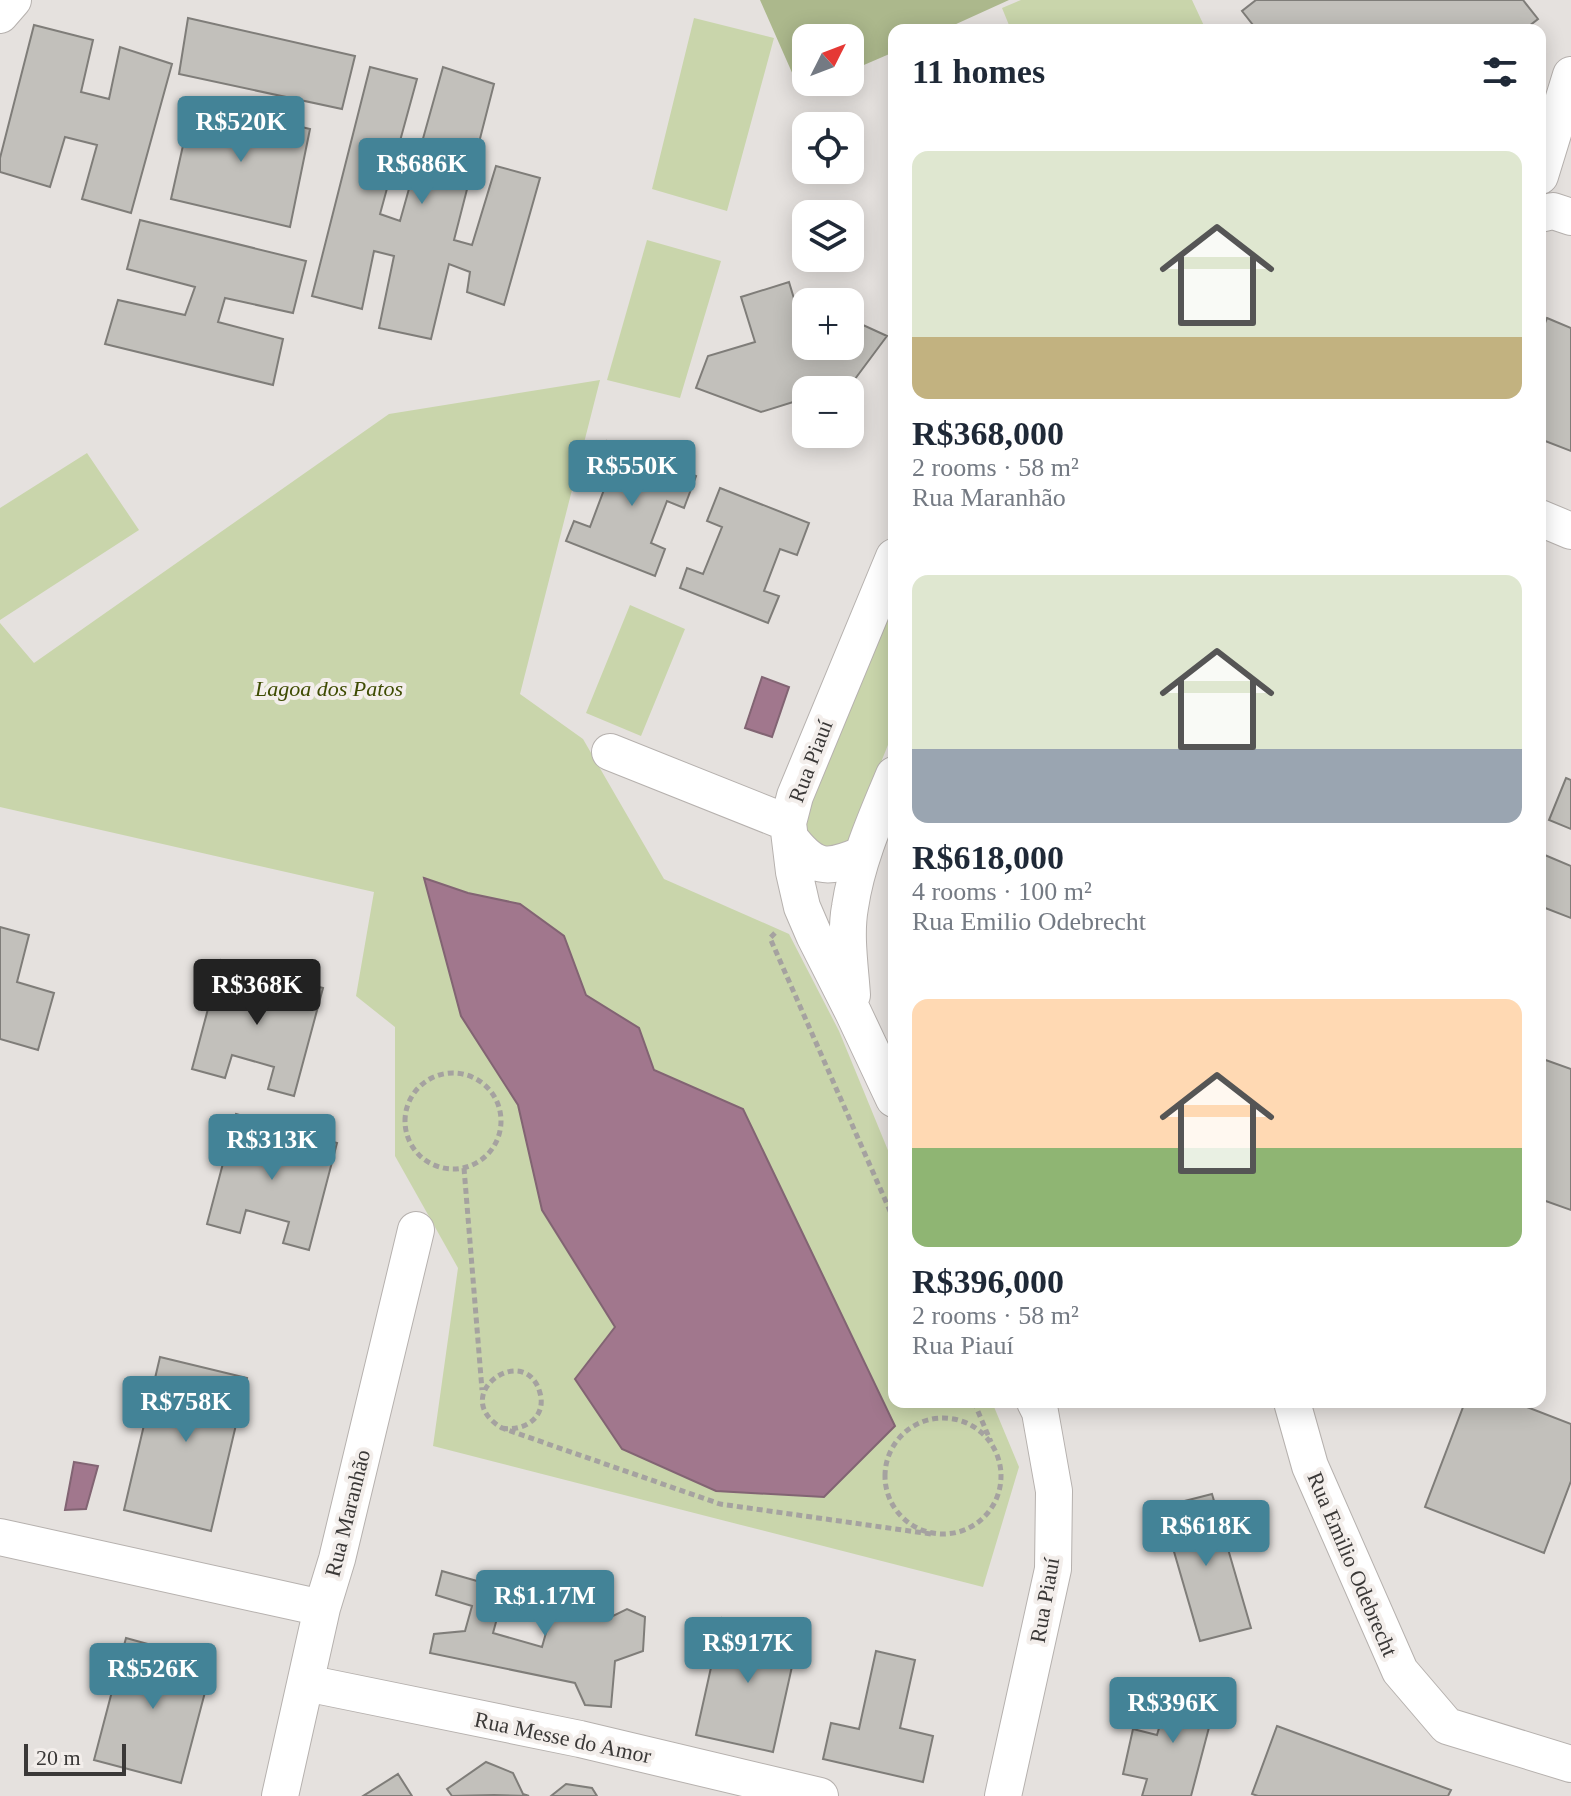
<!DOCTYPE html>
<meta charset="utf-8">
<style>
:root{--surface:#fff;--page:#f2f2f3;--text:#1f2937;--muted:#747a83;--accent:#438397}
body{margin:0;font-family:Georgia,serif;background:var(--page);color:var(--text);height:100vh;display:flex;flex-direction:column;font-size:30px;white-space:nowrap}
*{box-sizing:border-box;margin:0}
p{font-size:26px;color:var(--muted)}
.icon{flex:none;width:44px;height:44px;fill:none;stroke:currentColor;stroke-width:2;stroke-linecap:round;stroke-linejoin:round}
.map{position:relative;flex:1;overflow:hidden}
.drawer{position:absolute;left:888px;top:24px;width:658px;height:1384px;display:flex;flex-direction:column;background:var(--surface);border-radius:16px;box-shadow:0 4px 20px #0003}
.drawer>*{flex:none}
.needle{width:52px;rotate:48deg}
.fabs{position:absolute;left:792px;top:24px;display:grid;gap:16px}
.fabs a{display:grid;place-items:center;width:72px;height:72px;border-radius:16px;background:var(--surface);box-shadow:0 4px 20px #0003;font-size:40px}
.scale{position:absolute;left:24px;bottom:20px;width:102px;box-sizing:border-box;padding-left:8px;border:4px solid #3a3837;border-top:0;font-size:22px;line-height:28px;white-space:nowrap;color:#3a3837;-webkit-text-stroke:6px #f3eeeb;paint-order:stroke}
.price{position:absolute;translate:-50% -68px;padding:0 18px;border-radius:8px;background:var(--accent);color:#fff;font-size:26px;line-height:52px;filter:drop-shadow(0 2px 4px #0008)}
.price::after{content:'';position:absolute;left:50%;top:48px;width:24px;height:18px;margin-left:-12px;background:inherit;clip-path:polygon(0 0,100% 0,50% 100%)}
.price.on{background:#222;color:#fff}
ul{padding:0;list-style:none}
li{display:grid;align-content:center;gap:16px;height:424px;padding:0 24px}
li span{display:grid;place-items:center;height:248px;border-radius:16px;color:#555}
li>.icon{margin-inline-start:auto}
span .icon{width:144px;height:144px;fill:#fffc;stroke-width:1}
li b{font-size:34px}
h2{display:flex;justify-content:space-between;align-items:center;height:96px;padding:0 24px;font-size:34px}
.map>svg:first-child{display:block}
</style>
<div class="map">
<svg width="1571" height="1796" viewBox="0 0 1571 1796">
<rect width="100%" height="100%" fill="#e5e1de"/>
<!-- green -->
<path fill="#c9d5ab" fill-rule="evenodd" d="M1021,0H1192L1206,30H1011L1002,8Z
M694,18L774,38L727,211L652,189Z
M647,240L721,261L680,398L607,380Z
M600,380L520,694L583,739L664,879L789,934L839,1031L894,1165V1402H992L1019,1467L983,1587L433,1446L458,1268L395,1156V1027L356,996L374,892L0,807V623L34,663L389,414ZM425,879L468,893L564,936L586,996L639,1028L653,1070L743,1109L622,1449L615,1327L542,1210L518,1105L461,1016Z
M87,453L139,530L0,620V508Z
M894,604V730L850,839L832,854L814,848L802,826Z
M630,605L685,629L641,736L586,713Z"/>
<!-- forest -->
<path fill="#acb88c" d="M760,0H1009L943,30H894V52L850,71V38H806V82H826L801,93Z"/>
<!-- water -->
<path fill="#a1778d" stroke="#826473" stroke-width="2" d="M762,677L789,687L772,737L745,728Z
M424,878L468,893L520,904L564,936L586,995L639,1028L654,1070L743,1109L895,1426L824,1497L716,1491L622,1449L575,1379L615,1327L542,1210L518,1105L461,1016Z
M74,1462L98,1466L86,1509L65,1510Z"/>
<!-- building -->
<path fill="#c2c0bb" stroke="#7f7d79" stroke-width="2" d="M1256,0H1523L1538,19L1524,30H1257L1242,11Z
M188,18L355,56L342,109L179,74Z
M34,25L93,40L81,92L109,99L120,47L172,64L131,213L82,199L97,145L65,137L50,187L0,172V158Z
M370,67L417,79L380,214L400,221L443,67L494,84L454,240L472,245L496,166L540,178L504,305L467,292L470,272L449,264L431,339L379,328L394,256L374,251L362,309L312,296Z
M193,101L310,129L290,227L171,199Z
M140,220L306,261L293,313L225,298L218,322L283,339L273,385L105,344L118,300L185,315L195,287L127,269Z
M789,282L802,325L806,324V346H850V319L887,336L852,383L830,390H806V398L761,412L696,388L708,356L755,342L741,297Z
M1547,318L1571,328V451L1540,439V336Z
M607,441L696,476L684,508L667,501L651,543L665,549L655,576L566,541L574,521L590,527L608,479L594,474Z
M720,488L809,523L797,555L780,549L764,591L779,596L768,623L680,588L687,568L703,574L722,527L707,521Z
M1566,778L1571,780V829L1549,820Z
M1540,853L1571,866V918L1540,906Z
M0,927L29,935L17,982L54,993L38,1050L0,1039Z
M221,960L256,969L249,994L282,1003L289,979L323,988L294,1096L268,1089L274,1067L232,1055L225,1078L192,1069Z
M1540,1058L1571,1069V1210L1540,1199Z
M236,1114L271,1124L264,1149L297,1158L304,1134L337,1143L309,1250L283,1243L289,1222L246,1210L240,1233L207,1224Z
M160,1357L247,1378L211,1531L124,1510Z
M1465,1402H1514L1571,1424V1481L1544,1553L1425,1507Z
M1212,1494L1251,1628L1200,1641L1161,1507Z
M442,1571L505,1589L493,1633L542,1647L560,1583L591,1593L599,1614L613,1616L627,1609L645,1617L643,1651L615,1661L611,1707L585,1705L575,1683L430,1653L434,1634L465,1631L472,1606L436,1595Z
M722,1618L799,1635L773,1752L696,1735Z
M126,1638L213,1662L181,1783L94,1760Z
M876,1651L915,1660L900,1728L933,1736L923,1782L823,1759L831,1723L859,1729Z
M1171,1686L1217,1697L1191,1796H1142L1147,1779L1123,1774L1133,1729L1157,1735Z
M1277,1726L1451,1790L1448,1796H1258L1252,1794Z
M486,1762L513,1773L523,1794L529,1796L494,1795L452,1796L447,1789Z
M398,1774L412,1796H363Z
M566,1784L592,1788L597,1796H551Z"/>
<g fill="none" stroke-linecap="round" stroke-linejoin="round">
<defs>
<path id="minor" d="M0,15L13,0
M1540,176L1571,75
M1540,214L1553,211L1571,217
M1540,518L1571,531
M894,557L795,796L788,823L794,872L802,907L814,935L853,1012L894,1099
M610,752L788,823
M790,838C814,869 826,870 861,855
M852,995C850,966 845,935 850,907C857,860 876,818 894,775
M1292,1402L1310,1466L1400,1671L1447,1726L1571,1764
M0,1537L322,1608
M306,1683L580,1739L820,1796
M280,1796L322,1608L337,1559L416,1230
M1003,1796L1053,1569L1054,1491L1040,1412L1035,1402"/>
</defs>
<!-- minor casing -->
<use href="#minor" stroke="#b6b1ae" stroke-width="38"/>
<!-- path -->
<path stroke="#a5a2a0" stroke-width="5" stroke-dasharray="6 4" stroke-linecap="butt" d="M775,933L770,938L894,1220
M405 1121a48 48 0 1 1 96 0a48 48 0 1 1-96 0Z
M464,1168L482,1390
M974,1402L991,1442
M885 1476a58 58 0 1 1 116 0a58 58 0 1 1-116 0Z
M502,1428C523,1432 547,1418 540,1393C526,1340 446,1395 502,1428L720,1504L931,1534"/>
<!-- minor -->
<use href="#minor" stroke="#fff" stroke-width="36"/>
</g>
<g text-anchor="middle" stroke-width="8" stroke-linejoin="round" paint-order="stroke">
<!-- park labels -->
<g font-size="22" font-style="italic" fill="#3e4b02" stroke="#f3eeeb">
<text x="329" y="696">Lagoa dos Patos</text>
</g>
<!-- street labels -->
<g font-size="22" fill="#3a3837" stroke="#f3eeeb">
<text transform="translate(810 761) rotate(-69)" y="8">Rua Piauí</text>
<text transform="translate(347 1513) rotate(-76)" y="8">Rua Maranhão</text>
<text transform="translate(1353 1564) rotate(67)" y="8">Rua Emilio Odebrecht</text>
<text transform="translate(1044 1600) rotate(-80)" y="8">Rua Piauí</text>
<text transform="translate(563 1737) rotate(12)" y="8">Rua Messe do Amor</text>
</g>
</g>
</svg>
<div class="fabs">
<a><svg class="needle" viewBox="-14 -14 28 28"><path d="M0-13l5 13h-10z" fill="#e53935"/><path d="M0 13l5-13h-10z" fill="#747a83"/></svg></a>
<a><svg class="icon" aria-label="locate" viewBox="0 0 24 24"><circle cx="12" cy="12" r="6"/><path d="M12 2v4M12 18v4M2 12h4M18 12h4"/></svg></a>
<a><svg class="icon" aria-label="layers" viewBox="0 0 24 24"><path d="M12 4l9 5-9 5-9-5zM3 14l9 5 9-5"/></svg></a>
<a>+</a>
<a>−</a>
</div>
<div class="scale">20 m</div>
<b class="price" style="left:241px;top:164px">R$520K</b>
<b class="price" style="left:422px;top:206px">R$686K</b>
<b class="price" style="left:632px;top:508px">R$550K</b>
<b class="price on" style="left:257px;top:1027px">R$368K</b>
<b class="price" style="left:272px;top:1182px">R$313K</b>
<b class="price" style="left:186px;top:1444px">R$758K</b>
<b class="price" style="left:1206px;top:1568px">R$618K</b>
<b class="price" style="left:545px;top:1638px">R$1.17M</b>
<b class="price" style="left:748px;top:1685px">R$917K</b>
<b class="price" style="left:153px;top:1711px">R$526K</b>
<b class="price" style="left:1173px;top:1745px">R$396K</b>
<section class="drawer">
<h2>11 homes<svg class="icon" aria-label="filters" viewBox="0 0 24 24"><path d="M4 7h16M4 17h16"/><circle cx="9" cy="7" r="2"/><circle cx="15" cy="17" r="2"/></svg></h2>
<ul>
<li><span style="background:linear-gradient(#dfe7d0 75%,#c2b280 0)"><svg class="icon" aria-label="home" viewBox="0 0 24 24"><path d="M3 11l9-7 9 7M6 9v11h12V9"/></svg></span><div><b>R$368,000</b><p>2 rooms · 58 m²</p><p>Rua Maranhão</p></div></li>
<li><span style="background:linear-gradient(#dfe7d0 70%,#9aa5b1 0)"><svg class="icon" aria-label="home" viewBox="0 0 24 24"><path d="M3 11l9-7 9 7M6 9v11h12V9"/></svg></span><div><b>R$618,000</b><p>4 rooms · 100 m²</p><p>Rua Emilio Odebrecht</p></div></li>
<li><span style="background:linear-gradient(#ffd9b3 60%,#8fb573 0)"><svg class="icon" aria-label="home" viewBox="0 0 24 24"><path d="M3 11l9-7 9 7M6 9v11h12V9"/></svg></span><div><b>R$396,000</b><p>2 rooms · 58 m²</p><p>Rua Piauí</p></div></li>
</ul>
</section>
</div>
